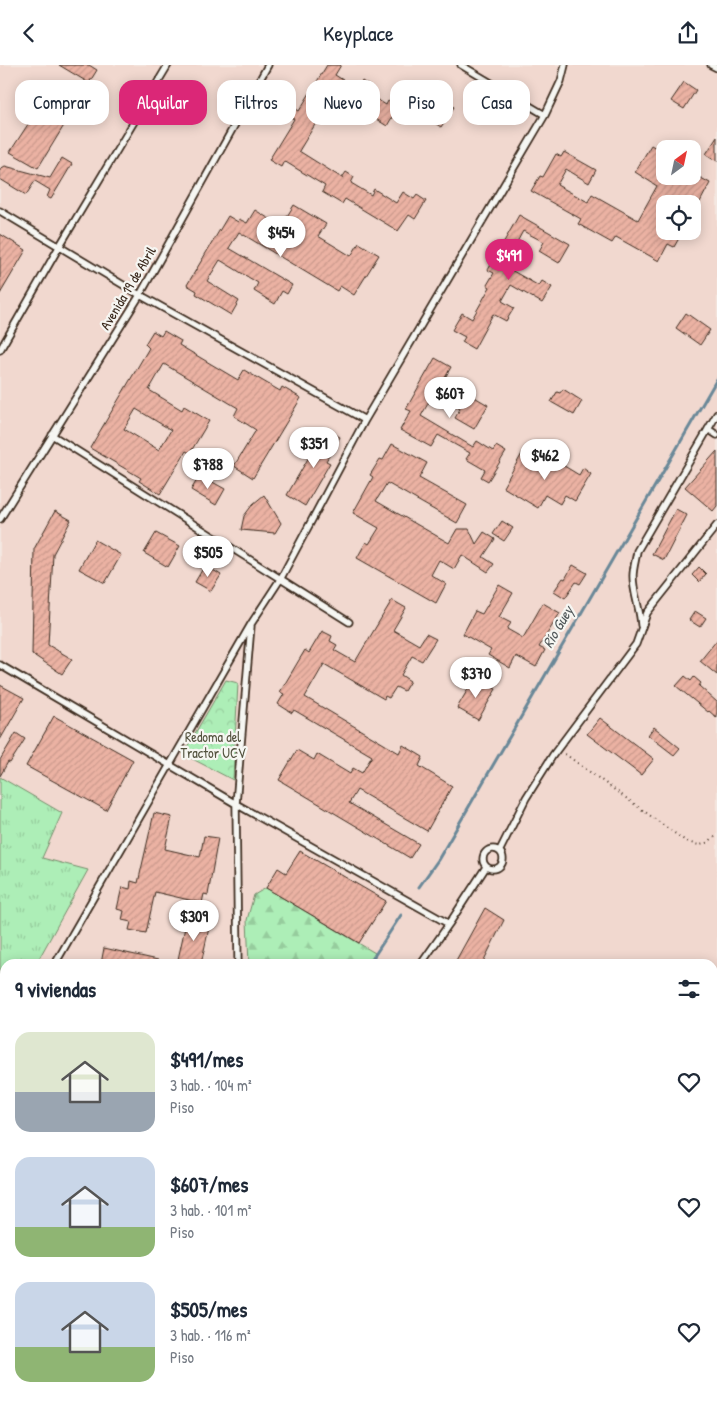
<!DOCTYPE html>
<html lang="es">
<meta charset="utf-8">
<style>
:root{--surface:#fff;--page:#f2f2f3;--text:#1f2937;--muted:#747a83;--accent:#db2777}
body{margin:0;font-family:"Patrick Hand",sans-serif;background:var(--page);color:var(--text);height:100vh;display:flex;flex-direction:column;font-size:19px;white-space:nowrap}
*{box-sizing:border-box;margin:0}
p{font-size:16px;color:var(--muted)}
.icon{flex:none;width:28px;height:28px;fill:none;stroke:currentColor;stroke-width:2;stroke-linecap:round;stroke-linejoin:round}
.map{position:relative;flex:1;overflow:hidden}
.sheet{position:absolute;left:0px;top:894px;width:718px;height:446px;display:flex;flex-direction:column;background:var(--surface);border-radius:15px 15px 0 0;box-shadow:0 2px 12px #0003}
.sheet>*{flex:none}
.guide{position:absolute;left:15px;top:15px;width:688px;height:45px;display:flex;gap:10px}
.needle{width:32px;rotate:33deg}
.tools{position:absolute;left:656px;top:75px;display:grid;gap:10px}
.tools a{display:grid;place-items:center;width:45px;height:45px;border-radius:10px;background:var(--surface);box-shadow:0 2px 12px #0003;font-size:25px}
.price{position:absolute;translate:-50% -42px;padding:0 11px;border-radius:18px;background:#fff;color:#222;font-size:16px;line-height:32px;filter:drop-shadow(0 1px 2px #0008)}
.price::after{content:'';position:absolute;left:50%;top:30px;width:15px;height:11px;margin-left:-8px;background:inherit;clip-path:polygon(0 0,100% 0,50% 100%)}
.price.current{background:var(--accent);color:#fff}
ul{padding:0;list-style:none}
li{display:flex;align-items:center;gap:15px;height:125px;padding:0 15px}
li span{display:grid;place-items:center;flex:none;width:140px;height:100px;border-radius:15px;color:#555}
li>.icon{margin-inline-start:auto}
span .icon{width:60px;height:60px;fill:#fffc;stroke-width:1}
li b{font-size:21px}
h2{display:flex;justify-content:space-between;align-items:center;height:60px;padding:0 15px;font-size:21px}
.tag{padding:0 18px;border-radius:15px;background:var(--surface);box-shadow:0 2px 12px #0003;font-size:18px;line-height:45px}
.tag.current{background:var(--accent);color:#fff}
header{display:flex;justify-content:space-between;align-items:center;height:65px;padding:0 15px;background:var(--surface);font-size:22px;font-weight:600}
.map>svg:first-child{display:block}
</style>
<header><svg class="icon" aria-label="back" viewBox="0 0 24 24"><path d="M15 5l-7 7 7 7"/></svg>Keyplace<svg class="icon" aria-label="share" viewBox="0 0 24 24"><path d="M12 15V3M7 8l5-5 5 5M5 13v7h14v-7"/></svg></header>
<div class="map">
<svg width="717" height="1339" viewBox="0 0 717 1339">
<defs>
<pattern id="grass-tufts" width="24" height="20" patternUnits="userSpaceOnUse" patternTransform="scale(1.25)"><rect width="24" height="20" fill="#adeeb7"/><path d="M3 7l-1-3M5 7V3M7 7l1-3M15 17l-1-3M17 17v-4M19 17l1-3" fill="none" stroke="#96cc9d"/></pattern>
<pattern id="forest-firs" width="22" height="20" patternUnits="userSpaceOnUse" patternTransform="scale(1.25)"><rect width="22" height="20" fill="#adeeb7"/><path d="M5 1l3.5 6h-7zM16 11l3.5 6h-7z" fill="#96cc9d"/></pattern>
<pattern id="park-crowns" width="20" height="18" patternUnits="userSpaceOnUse" patternTransform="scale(1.25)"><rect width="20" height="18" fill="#adeeb7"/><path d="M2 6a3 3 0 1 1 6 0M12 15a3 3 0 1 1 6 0" fill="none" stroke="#96cc9d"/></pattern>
<pattern id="building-hatch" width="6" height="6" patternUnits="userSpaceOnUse" patternTransform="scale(1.25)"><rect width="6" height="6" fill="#ebb2a3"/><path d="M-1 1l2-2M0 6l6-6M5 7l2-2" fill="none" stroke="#ca998c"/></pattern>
</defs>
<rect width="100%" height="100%" fill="#f4e8e2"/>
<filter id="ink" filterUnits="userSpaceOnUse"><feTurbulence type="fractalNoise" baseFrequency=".02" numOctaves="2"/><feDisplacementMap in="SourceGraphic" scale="10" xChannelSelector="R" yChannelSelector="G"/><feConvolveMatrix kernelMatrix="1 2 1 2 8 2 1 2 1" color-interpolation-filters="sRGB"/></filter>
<g filter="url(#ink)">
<!-- built -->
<path fill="#f1d8cf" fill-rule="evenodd" d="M0,0H717V1022L713,1027L712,899H5V1335H525V1339H0ZM665,84H692V111H665ZM665,139H692V166H665Z"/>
<!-- grass -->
<path fill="url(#grass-tufts)" stroke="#748c6a" d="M0,712L62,748L42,793L88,805L36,899H5V956L0,965Z"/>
<!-- forest -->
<path fill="url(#forest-firs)" stroke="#748c6a" d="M266,823L375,888L369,899H249L247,855L254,830Z
M254,1335H330V1339H254Z"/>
<!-- park -->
<path fill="url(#park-crowns)" stroke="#748c6a" d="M226,615L238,618L233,715L183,689Z"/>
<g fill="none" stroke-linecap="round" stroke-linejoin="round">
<!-- stream -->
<path stroke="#6a8898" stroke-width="3" d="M419,822L438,795L717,314
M369,899L401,850
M330,1335V1339"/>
</g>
<!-- building -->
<path fill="url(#building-hatch)" stroke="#3b2a1e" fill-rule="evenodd" d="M59,0H89L97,5L89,18Z
M327,0H341L335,10L357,24L362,16L374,24L370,30L386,40L388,36L398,42L387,61L328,24L315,43L322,48L299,86L342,113L346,107L354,112L351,118L371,130L374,124L396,138L403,127L414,134L417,130L426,136L415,154L409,150L398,166L345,134L342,139L322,127L325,121L284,96L281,102L269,95L294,54L288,51L293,42L299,46Z
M684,17L696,25L684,44L671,36Z
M416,18L454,42L441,62L403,38Z
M45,33L71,49L38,103L10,87Z
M717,72V96L706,89Z
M651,80L665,88V111H692V108L710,118L699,139H665V166H683L674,182L668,179L659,196L616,172L612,178L578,159L581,154L531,126L540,111L543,112L556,89L561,92L564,87L596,105L589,118L566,104L557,120L588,137L592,129L638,155L657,121L635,107Z
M62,93L72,99L51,134L47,132L50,125L35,116L26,130L0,114V104L5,101L50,113Z
M294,140L326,159L318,171L351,191L359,178L379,190L354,230L340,221L337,226L239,167L229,183L292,220L287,229L282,226L275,239L254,226L258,218L220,195L207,216L239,236L231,250L196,229L197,226L187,220L228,151L238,157L239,154L247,158L255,145L281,161Z
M519,150L570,179L559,198L539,186L544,177L523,166L504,201L539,221L542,216L552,222L542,238L511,220L502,236L514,243L506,256L493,249L474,284L462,277L465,272L452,265L462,248L472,254L490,222L487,220L494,208L488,205Z
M0,169L26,185L0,229Z
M686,248L710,265L700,280L676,263Z
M153,266L161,271L164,266L181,276L179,280L238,315L244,305L280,326L282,322L301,333L253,413L234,401L256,365L234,351L238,343L164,299L149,325L182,345L184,341L209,356L190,388L186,386L160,429L139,416L141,413L90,383L149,283L145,279ZM136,344L171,365L159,385L124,364Z
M435,293L451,302L440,322L461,334L466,327L488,340L474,364L455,353L460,344L434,328L421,351L473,382L477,376L493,386L496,381L506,387L488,416L481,412L485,405L466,394L470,388L438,370L431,382L400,365L411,346L406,344Z
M563,324L582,336L574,350L551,337L557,327L560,328Z
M325,364L340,372L326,396L330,398L305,441L287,430Z
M392,379L427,398L419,413L467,440L457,458L387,418L376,436L449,478L457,464H469L476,479L484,467L495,474L483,492L494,499L488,507L462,490L454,504L439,495L431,510L446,519L436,538L357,493L366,477L369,479L379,463L353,448L373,412L370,410L380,394L383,395Z
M717,386V441L713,446L685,422Z
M523,387L544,399L547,394L554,398L556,396L579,410L583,403L591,409L575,436L565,430L560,439L545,430L538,443L503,422Z
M200,410L225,424L216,440L191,425Z
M264,430L281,458L275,468L241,465L244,451L253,439Z
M676,444L687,450L664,495L652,489Z
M55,446L71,455L53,489L48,580L72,594L62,609L32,589L34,484Z
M502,456L513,463L504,476L493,469Z
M156,468L180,481L168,502L144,488Z
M95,475L121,490L105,518L79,504Z
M205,500L221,510L211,526L195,517Z
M573,500L587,508L580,519L576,517L565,533L554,526L563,513L565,514Z
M699,502L706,509L699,517L692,510Z
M499,520L513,528L499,552L511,558L507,564L523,573L543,538L560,548L539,582L545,585L536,602L516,591L510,603L488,590L491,585L463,569L475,546L482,549Z
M392,535L406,543L393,565L419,580L426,569L436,574L422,596L412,591L401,610L410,616L404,626L396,622L389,633L385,631L384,634L324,599L305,632L399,688L403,680L423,692L419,701L452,721L427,766L357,725L349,738L419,779L410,793L279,715L297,685L314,695L317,689L350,709L353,703L362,708L372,691L294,645L292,648L278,639L284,629L280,627L305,585L309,588L322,566L332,571L330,576L337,580L334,585L355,597Z
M695,546L706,553L700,562L689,555Z
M717,575V610L700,596Z
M685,611L691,616L694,612L701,618L699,621L717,637V653L709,646L708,647L676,621Z
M475,612L496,624L478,655L457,643Z
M0,620L24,633L0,675Z
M54,651L133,695L106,745L26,701Z
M600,653L654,694L641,710L587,669Z
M654,662L680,683L674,690L648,670Z
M16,668L25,674L10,698L8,697L0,711V695Z
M154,748L172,752L165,784L200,792L204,771L218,773L208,830L204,829L202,838L155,827L146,868L129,865L131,857L122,855L124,846L117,844L122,822L130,824L131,816L138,818Z
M300,786L386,836L359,878L266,823L278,803L286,808Z
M485,843L504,855L482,899H454Z
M187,853L210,858L201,899H177Z
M104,883L158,895V899H101Z"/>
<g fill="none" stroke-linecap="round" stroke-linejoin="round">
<defs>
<path id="service" d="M461,0L545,50
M711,0L717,3
M0,146L140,230L365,355
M0,285L59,182L168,0
M708,364L717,370
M52,370L349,557
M0,454L140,230L268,0
M641,560C640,543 633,528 633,511C633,503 636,494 637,486L717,349
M0,600L236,739L449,859
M483 794a10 10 0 1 1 20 0a10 10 0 1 1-20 0Z
M500,785L526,733L553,690L636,579L647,548L717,460
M55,899L251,559L281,513L365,355L545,50L561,16L565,0
M238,899L236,739L251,561
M421,899L449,859L486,802
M0,992L5,984
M243,1335V1339
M350,1335V1339"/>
</defs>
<!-- service casing -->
<use href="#service" stroke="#3b2a1e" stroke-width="9"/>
<!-- path -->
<path stroke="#3b2a1e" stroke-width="2" stroke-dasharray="1 4" stroke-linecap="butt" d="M565,689L684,775C700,782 703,782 717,770"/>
<!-- service -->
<use href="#service" stroke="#f6f6f2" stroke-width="5.5"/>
</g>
</g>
<g text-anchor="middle" stroke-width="4.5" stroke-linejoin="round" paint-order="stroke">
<!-- street labels -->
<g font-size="14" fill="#3b2a1e" stroke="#f6f6f2">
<text transform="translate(128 223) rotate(-59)" y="5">Avenida 19 de Abril</text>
</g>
<!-- park labels -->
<g font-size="14" fill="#52513d" stroke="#f6f6f2">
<text x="213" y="677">Redoma del<tspan x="213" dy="16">Tractor UCV</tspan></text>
</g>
<!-- water labels -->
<g font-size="15" font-style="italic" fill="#52595b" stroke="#f6f6f2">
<text transform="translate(558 562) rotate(-60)" y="5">Río Guey</text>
</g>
</g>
</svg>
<div class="tools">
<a><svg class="needle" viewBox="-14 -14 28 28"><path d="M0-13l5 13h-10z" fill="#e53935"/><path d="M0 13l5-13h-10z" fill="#747a83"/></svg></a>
<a><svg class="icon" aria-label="locate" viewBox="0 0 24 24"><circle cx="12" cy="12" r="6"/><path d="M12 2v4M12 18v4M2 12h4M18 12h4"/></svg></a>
</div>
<b class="price" style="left:281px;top:193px">$454</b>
<b class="price current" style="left:509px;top:216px">$491</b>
<b class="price" style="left:450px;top:354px">$607</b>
<b class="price" style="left:314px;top:404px">$351</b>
<b class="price" style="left:545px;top:416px">$462</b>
<b class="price" style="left:208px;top:425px">$788</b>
<b class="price" style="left:208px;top:513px">$505</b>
<b class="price" style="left:476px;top:634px">$370</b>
<b class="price" style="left:194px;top:877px">$309</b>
<div class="guide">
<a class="tag">Comprar</a>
<a class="tag current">Alquilar</a>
<a class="tag">Filtros</a>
<a class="tag">Nuevo</a>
<a class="tag">Piso</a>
<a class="tag">Casa</a>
</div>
<section class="sheet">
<h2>9 viviendas<svg class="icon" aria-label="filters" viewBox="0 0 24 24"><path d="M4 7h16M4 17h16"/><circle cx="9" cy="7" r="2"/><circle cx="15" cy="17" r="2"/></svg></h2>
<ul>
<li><span style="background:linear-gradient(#dfe7d0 60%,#9aa5b1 0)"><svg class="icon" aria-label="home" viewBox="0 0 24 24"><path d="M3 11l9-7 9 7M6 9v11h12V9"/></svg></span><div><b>$491/mes</b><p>3 hab. · 104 m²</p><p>Piso</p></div><svg class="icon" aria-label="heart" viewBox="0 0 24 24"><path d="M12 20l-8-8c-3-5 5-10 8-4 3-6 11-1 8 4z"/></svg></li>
<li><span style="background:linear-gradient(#c9d6e8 70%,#8fb573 0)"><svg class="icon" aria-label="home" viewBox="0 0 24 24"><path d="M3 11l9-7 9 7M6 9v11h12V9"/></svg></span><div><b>$607/mes</b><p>3 hab. · 101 m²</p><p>Piso</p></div><svg class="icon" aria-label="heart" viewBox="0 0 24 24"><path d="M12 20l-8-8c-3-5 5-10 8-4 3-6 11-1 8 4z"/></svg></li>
<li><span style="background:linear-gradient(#c9d6e8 65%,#8fb573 0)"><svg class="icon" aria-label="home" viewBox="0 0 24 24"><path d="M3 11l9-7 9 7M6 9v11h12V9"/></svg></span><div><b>$505/mes</b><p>3 hab. · 116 m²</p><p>Piso</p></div><svg class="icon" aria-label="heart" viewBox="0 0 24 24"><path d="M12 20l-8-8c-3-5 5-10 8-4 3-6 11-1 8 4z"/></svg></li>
</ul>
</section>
</div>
